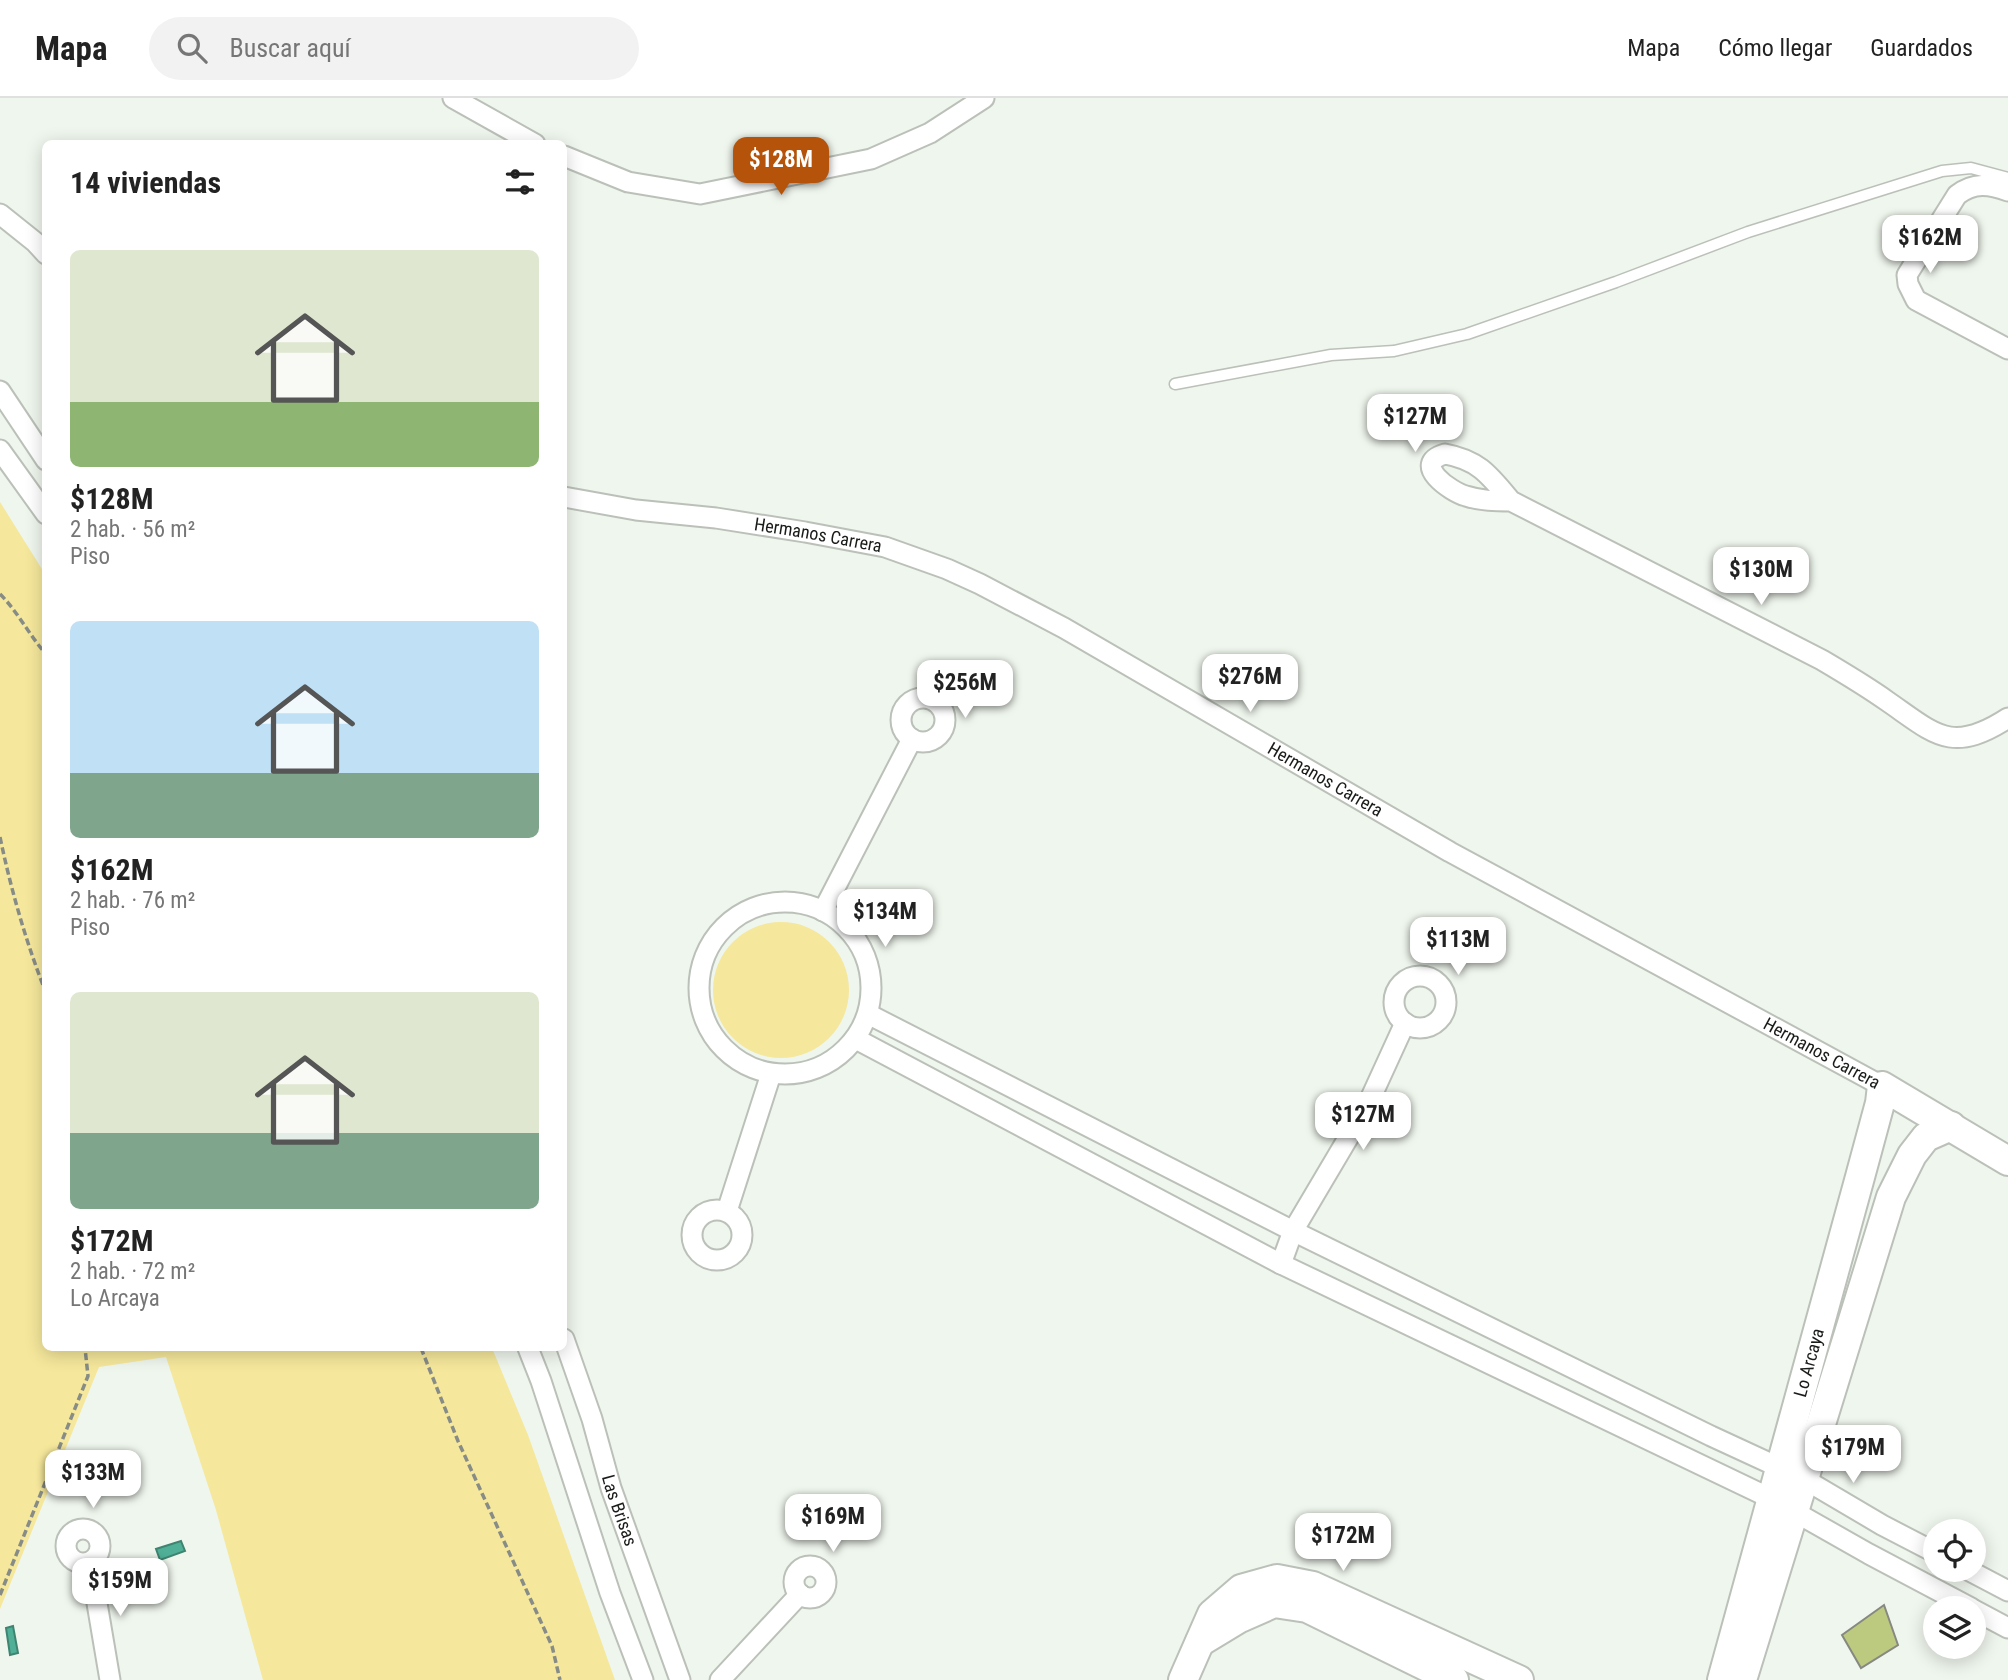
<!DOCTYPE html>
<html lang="es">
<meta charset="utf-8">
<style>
:root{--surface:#fff;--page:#f2f2f2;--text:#222;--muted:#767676;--line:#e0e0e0;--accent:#b45309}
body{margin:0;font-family:"Roboto Condensed",sans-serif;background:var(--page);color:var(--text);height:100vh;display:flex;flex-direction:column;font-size:26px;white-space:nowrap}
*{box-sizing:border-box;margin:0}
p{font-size:23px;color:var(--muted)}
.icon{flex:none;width:38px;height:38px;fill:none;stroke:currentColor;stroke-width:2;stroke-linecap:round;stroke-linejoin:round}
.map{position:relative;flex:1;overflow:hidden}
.sheet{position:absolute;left:42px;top:42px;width:525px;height:1211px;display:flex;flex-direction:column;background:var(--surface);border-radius:10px;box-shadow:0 4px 18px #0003}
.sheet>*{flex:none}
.buttons{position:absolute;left:1923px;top:1421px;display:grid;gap:14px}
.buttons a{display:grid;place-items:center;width:63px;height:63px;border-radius:50%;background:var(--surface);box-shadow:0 4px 18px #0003;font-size:35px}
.price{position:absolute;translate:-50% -60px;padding:0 16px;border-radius:14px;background:#fff;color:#222;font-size:23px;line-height:46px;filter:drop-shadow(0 2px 4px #0008)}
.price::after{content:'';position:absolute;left:50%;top:42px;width:21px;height:16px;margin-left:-10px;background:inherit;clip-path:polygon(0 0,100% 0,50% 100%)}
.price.on{background:var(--accent);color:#fff}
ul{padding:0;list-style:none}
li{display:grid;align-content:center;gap:14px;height:371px;padding:0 28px}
li span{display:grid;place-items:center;height:217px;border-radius:10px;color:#555}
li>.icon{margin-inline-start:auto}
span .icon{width:126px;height:126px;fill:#fffc;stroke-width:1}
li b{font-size:30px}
h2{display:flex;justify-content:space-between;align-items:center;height:84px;padding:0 28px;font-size:30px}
header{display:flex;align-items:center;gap:42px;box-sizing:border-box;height:98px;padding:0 35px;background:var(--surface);border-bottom:2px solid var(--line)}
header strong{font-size:33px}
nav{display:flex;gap:38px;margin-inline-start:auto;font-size:24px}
.search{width:490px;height:63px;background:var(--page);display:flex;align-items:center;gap:18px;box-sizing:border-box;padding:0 24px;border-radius:38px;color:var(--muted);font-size:26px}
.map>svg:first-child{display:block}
</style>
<header>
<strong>Mapa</strong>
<div class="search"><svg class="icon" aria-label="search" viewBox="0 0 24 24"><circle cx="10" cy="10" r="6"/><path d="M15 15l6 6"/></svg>Buscar aquí</div>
<nav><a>Mapa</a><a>Cómo llegar</a><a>Guardados</a></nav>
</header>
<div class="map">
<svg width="2008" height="1582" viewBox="0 0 2008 1582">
<rect width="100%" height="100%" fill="#eff6ed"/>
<!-- green -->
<path fill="#f5e79b" d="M0,404L45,476L46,1250H492L528,1337L615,1582H263L216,1412L166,1259L99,1269L0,1511Z
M713 892a68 68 0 1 1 136 0a68 68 0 1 1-136 0Z"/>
<!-- water -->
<path fill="#4fb097" stroke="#3f8471" stroke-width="2" d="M181,1443L185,1453L160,1462L156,1451Z
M13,1528L18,1555L10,1557L6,1530Z"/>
<!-- building -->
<path fill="#bbca7f" stroke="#878980" stroke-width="2" d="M1884,1507L1898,1547L1861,1570L1842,1537Z"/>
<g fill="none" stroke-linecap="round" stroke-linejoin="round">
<defs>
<path id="lane" d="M1175,286L1331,257L1394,253L1467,236L1616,184L1748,134L1942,73L1971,70L2008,80"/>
<g id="street">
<path d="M453,0L535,46"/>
<path d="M564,58L628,84L700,96L871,61L930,35L984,0"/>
<path d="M2008,93C1989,86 1974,84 1957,97L1907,177L1908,186L1916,202L2008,251"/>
<path d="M0,116L35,144L46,156"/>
<path d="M0,293L46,362"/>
<path d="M0,352L46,416"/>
<path id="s1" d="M564,399L636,412L716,420L805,434L885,449L947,471L980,486L1064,530L1450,754L1882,988"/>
<path d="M1511,403C1496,403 1481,403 1466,398C1451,394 1410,366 1445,356C1479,362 1490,378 1511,403L1822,562C1844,575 1866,588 1887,603C1935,636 1951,657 2008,620"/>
<circle cx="923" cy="622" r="22"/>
<circle cx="785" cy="890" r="86"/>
<path d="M823,813L912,641"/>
<circle cx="1420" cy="904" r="26"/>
<path d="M868,916L1293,1133L1711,1338L1804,1381L1882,1427L1936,1455"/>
<path d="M856,941L1281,1166L1772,1401L1869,1456L1971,1510"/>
<circle cx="717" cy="1137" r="25"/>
<path d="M727,1113L771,976"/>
<path d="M1281,1166L1293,1133L1367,1008L1405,925"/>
<path id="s2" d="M564,1241L592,1321L611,1390L680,1582"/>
<path d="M528,1250L541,1283L610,1495L643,1582"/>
<circle cx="83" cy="1448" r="17"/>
<path d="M90,1464L110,1582"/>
<circle cx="810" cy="1484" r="16"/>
<path d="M1968,1472L2008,1493"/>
<path d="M1974,1512L2008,1530"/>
<path d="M720,1582L800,1496"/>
</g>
<g id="secondary">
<path d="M1200,1544L1238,1521L1274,1505L1307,1510L1454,1582"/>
<path d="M1183,1582L1212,1516L1241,1491L1277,1481L1313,1488L1519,1582"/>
<path id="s3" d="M1722,1582L1860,1079L1880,1005L1882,988L2008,1063"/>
<path d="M1742,1582L1891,1099L1912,1057L1926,1039L1951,1028"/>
</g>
</defs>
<!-- lane casing -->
<use href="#lane" stroke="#bbc1b8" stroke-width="13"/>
<!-- street casing -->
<use href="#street" stroke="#bbc1b8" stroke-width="23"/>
<!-- secondary casing -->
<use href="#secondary" stroke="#bbc1b8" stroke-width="32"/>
<!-- path -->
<path stroke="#878c86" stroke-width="3.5" stroke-dasharray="7 3.5" stroke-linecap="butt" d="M0,496C18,514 29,537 46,556
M0,739C11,792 26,844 46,895
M421,1250L458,1343L552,1548L560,1582
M0,1497L88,1278L85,1250"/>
<!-- lane -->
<use href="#lane" stroke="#fff" stroke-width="10"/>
<!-- street -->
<use href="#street" stroke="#fff" stroke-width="19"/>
<!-- secondary -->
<use href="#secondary" stroke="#fff" stroke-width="28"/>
</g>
<g text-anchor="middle" stroke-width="7" stroke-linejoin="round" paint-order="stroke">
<!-- street labels -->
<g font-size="18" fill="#191c19" stroke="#fff">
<text dy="6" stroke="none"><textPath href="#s1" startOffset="257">Hermanos Carrera</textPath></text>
<text dy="6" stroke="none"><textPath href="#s1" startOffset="824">Hermanos Carrera</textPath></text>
<text dy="6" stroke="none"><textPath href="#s1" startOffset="1391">Hermanos Carrera</textPath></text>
<text dy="6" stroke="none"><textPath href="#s3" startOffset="329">Lo Arcaya</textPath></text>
<text dy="6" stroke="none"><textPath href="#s2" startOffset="180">Las Brisas</textPath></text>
</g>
</g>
</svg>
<div class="buttons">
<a><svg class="icon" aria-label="locate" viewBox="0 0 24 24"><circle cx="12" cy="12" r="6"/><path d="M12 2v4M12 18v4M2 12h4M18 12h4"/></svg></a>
<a><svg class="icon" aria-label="layers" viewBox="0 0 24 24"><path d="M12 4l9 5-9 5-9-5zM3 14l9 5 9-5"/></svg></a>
</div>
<b class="price on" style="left:781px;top:99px">$128M</b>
<b class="price" style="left:1930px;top:177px">$162M</b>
<b class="price" style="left:1415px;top:356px">$127M</b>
<b class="price" style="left:1761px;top:509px">$130M</b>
<b class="price" style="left:1250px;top:616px">$276M</b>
<b class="price" style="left:965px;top:622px">$256M</b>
<b class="price" style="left:885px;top:851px">$134M</b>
<b class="price" style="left:1458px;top:879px">$113M</b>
<b class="price" style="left:1363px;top:1054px">$127M</b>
<b class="price" style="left:1853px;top:1387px">$179M</b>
<b class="price" style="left:93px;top:1412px">$133M</b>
<b class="price" style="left:833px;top:1456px">$169M</b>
<b class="price" style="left:1343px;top:1475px">$172M</b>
<b class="price" style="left:120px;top:1520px">$159M</b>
<section class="sheet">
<h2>14 viviendas<svg class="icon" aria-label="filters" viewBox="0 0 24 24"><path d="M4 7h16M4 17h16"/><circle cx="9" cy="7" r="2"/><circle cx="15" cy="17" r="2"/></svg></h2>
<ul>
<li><span style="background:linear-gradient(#dfe7d0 70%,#8fb573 0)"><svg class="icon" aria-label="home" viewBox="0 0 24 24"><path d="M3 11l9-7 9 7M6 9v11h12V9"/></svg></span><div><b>$128M</b><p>2 hab. · 56 m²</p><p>Piso</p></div></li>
<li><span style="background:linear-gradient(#bfe0f5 70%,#7fa58c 0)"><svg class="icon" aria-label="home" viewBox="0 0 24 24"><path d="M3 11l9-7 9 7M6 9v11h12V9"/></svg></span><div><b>$162M</b><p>2 hab. · 76 m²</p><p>Piso</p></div></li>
<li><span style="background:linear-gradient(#dfe7d0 65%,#7fa58c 0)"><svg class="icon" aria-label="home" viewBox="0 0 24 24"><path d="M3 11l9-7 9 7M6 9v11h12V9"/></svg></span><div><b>$172M</b><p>2 hab. · 72 m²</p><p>Lo Arcaya</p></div></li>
</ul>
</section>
</div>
